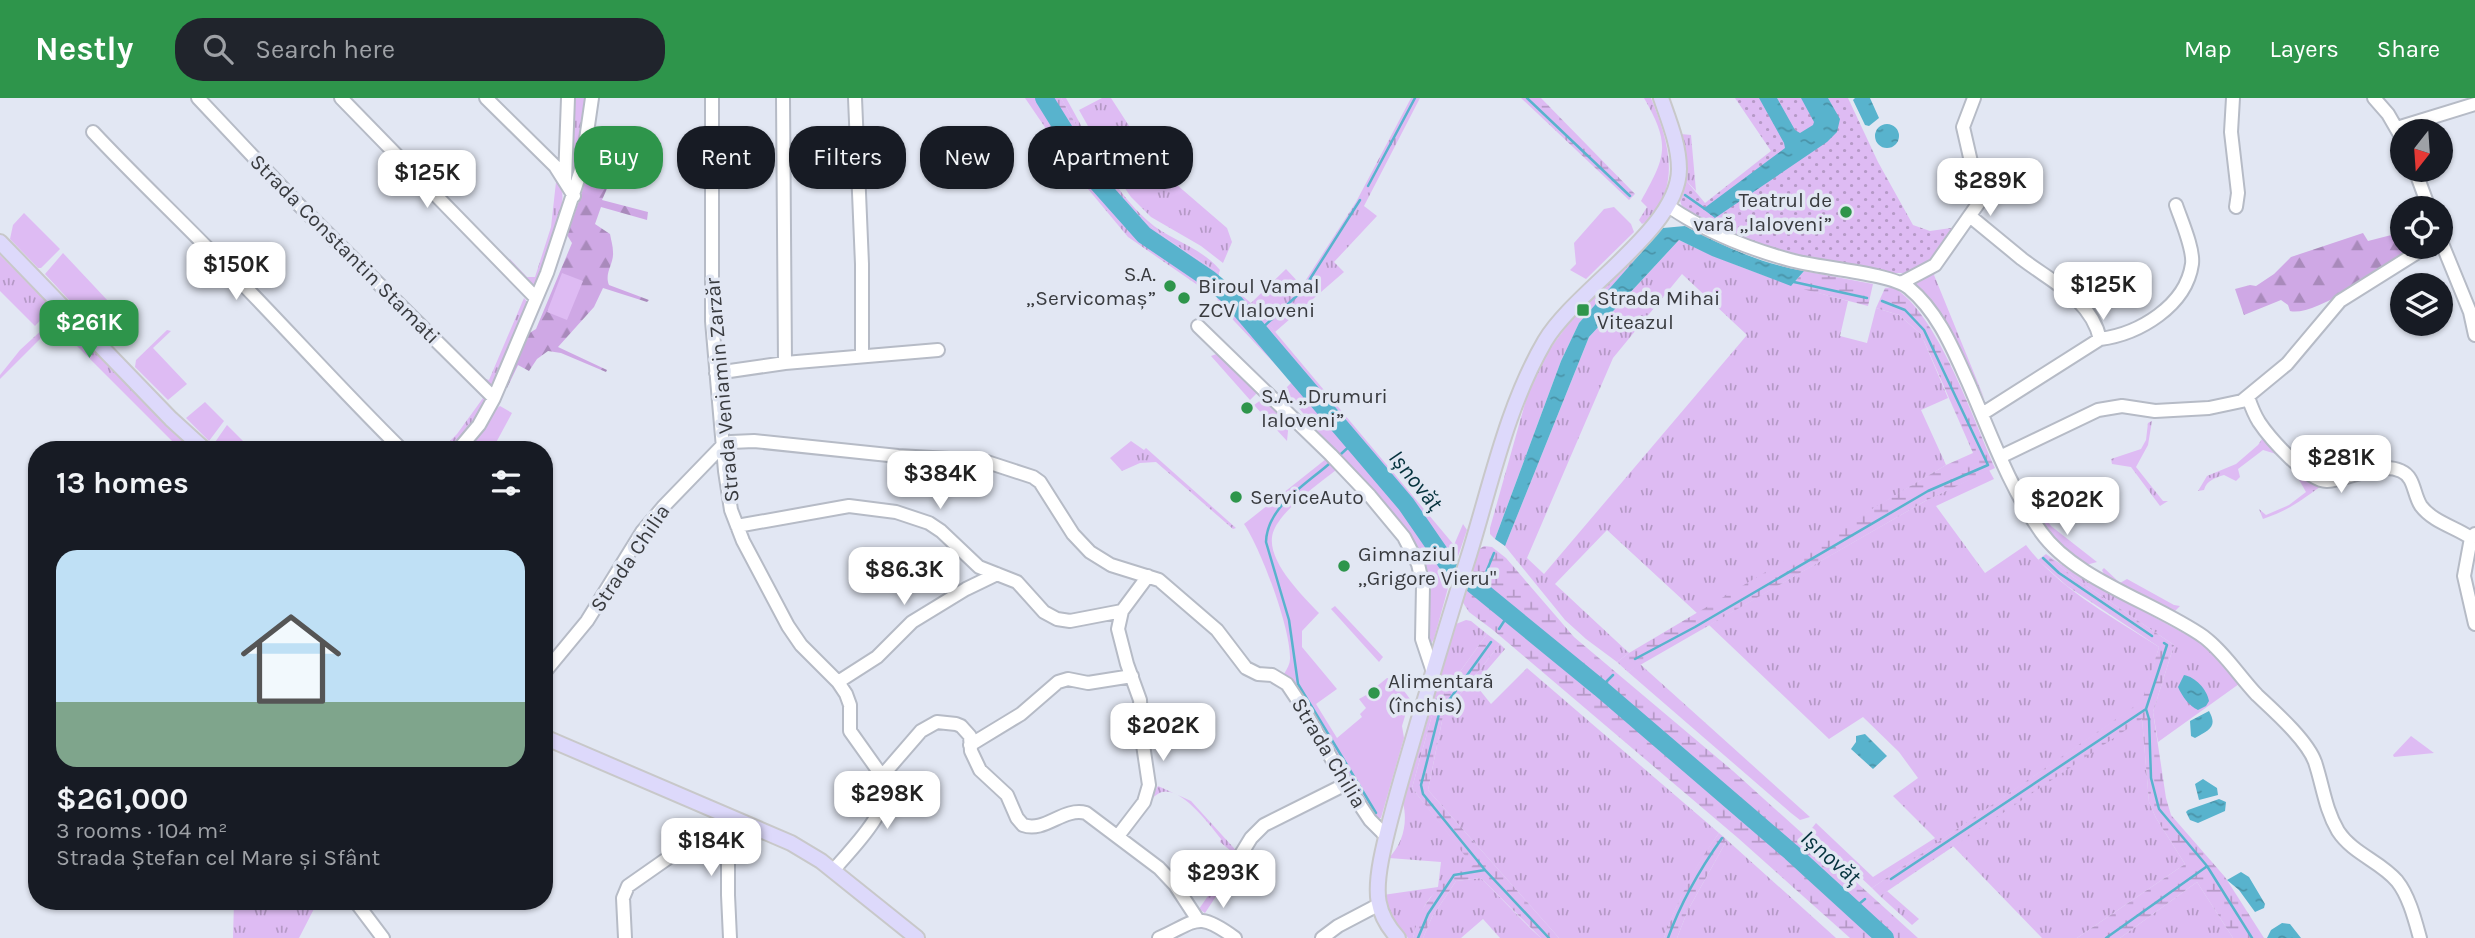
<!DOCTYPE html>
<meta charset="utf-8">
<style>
:root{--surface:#171b24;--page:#20242c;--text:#f1f3f6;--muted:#9ea1a6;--line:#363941;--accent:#2e954b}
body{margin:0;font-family:Karla,sans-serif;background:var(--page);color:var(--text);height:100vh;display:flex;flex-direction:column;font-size:26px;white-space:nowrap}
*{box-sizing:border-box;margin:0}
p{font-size:23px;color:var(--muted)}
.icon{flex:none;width:38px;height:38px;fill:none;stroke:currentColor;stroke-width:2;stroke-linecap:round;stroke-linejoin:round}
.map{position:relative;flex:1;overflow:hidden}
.panel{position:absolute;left:28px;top:343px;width:525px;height:469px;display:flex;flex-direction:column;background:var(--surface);border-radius:28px;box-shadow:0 2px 5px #0004}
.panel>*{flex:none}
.top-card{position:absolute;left:574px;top:28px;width:665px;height:63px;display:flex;gap:14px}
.needle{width:46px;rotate:197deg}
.buttons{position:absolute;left:2390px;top:21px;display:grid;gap:14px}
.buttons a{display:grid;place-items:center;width:63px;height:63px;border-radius:50%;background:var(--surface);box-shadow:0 2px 5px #0004;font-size:35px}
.price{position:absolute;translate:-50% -60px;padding:0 16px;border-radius:14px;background:#fff;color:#222;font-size:23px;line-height:46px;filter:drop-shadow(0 2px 4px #0008)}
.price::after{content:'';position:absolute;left:50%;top:42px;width:21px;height:16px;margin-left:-10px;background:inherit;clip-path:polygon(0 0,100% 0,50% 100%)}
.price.selected{background:var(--accent);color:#fff}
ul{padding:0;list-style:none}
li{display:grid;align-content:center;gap:14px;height:371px;padding:0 28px}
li+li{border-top:2px solid var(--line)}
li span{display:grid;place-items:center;height:217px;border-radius:21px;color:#555}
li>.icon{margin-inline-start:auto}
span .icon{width:126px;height:126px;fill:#fffc;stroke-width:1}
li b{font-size:30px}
h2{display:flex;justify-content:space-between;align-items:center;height:84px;padding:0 28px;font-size:30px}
.chip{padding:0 24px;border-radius:28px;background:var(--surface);box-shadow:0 2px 5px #0004;font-size:24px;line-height:63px}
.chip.selected{background:var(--accent);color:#fff}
header{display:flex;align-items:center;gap:42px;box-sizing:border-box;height:98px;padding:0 35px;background:var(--accent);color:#fff}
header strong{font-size:33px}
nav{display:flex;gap:38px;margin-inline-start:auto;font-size:24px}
.search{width:490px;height:63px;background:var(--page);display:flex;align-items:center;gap:18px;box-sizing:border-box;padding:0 24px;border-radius:28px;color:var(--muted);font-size:26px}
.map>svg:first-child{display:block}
</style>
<header>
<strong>Nestly</strong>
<div class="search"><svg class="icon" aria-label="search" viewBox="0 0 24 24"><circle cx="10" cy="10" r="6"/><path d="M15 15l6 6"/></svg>Search here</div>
<nav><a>Map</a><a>Layers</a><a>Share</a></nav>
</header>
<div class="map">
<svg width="2475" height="840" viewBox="0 0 2475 840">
<defs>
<pattern id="grass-tufts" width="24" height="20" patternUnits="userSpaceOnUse" patternTransform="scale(1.75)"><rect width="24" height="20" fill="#debbf3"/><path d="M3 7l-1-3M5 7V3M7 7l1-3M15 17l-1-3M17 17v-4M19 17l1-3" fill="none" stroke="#b599c6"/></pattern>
<pattern id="forest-firs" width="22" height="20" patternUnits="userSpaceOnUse" patternTransform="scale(1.75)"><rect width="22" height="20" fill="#cfa8e5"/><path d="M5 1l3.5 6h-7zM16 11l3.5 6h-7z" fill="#a98abb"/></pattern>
<pattern id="wetland-marsh" width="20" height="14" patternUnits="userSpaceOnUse" patternTransform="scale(1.75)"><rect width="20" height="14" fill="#debbf3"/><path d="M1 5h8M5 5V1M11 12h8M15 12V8" fill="none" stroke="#b599c6"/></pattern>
<pattern id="park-dots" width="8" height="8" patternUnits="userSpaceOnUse" patternTransform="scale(1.75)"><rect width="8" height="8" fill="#debbf3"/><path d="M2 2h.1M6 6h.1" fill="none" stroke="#b599c6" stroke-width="1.8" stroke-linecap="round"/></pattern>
<pattern id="water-ripples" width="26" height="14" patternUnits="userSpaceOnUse" patternTransform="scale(1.75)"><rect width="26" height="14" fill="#58b3cd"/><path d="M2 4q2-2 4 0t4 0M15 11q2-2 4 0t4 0" fill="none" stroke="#4a93a8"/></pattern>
</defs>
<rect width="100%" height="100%" fill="#e2e7f3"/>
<!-- grass -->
<path fill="url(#grass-tufts)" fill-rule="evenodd" d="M573,0H586L576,78L571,83Z
M1025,0H1039L1090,83L1138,138L1213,190L1209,195L1128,139L1083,85Z
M1061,0H1066C1090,42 1111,91 1148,123C1169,142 1201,149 1220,172L1219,175C1195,159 1169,144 1147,125C1110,95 1085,41 1061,0Z
M1102,0H1111L1155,68L1227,130L1232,144L1223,165L1201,148L1151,119L1131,99L1113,73L1079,12Z
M1411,0H1420L1364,108L1377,118L1334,164L1344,174L1275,234L1251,205L1286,171L1302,188L1356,104Z
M1644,0H1651C1665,35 1680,76 1657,111C1653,117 1649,123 1642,126L1639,122L1647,109L1641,103C1666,58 1671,47 1644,0Z
M1681,36L1691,37L1696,93L1684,80Z
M542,60C547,65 553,70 557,76C574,103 547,161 537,188H532L507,164L510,161L527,179H535L551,129L556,84L555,78L539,63Z
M1679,142C1733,168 1789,188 1848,203L1840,238L1867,245L1876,210L1899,217L1921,236L1948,300L1921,312L1946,367L1698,516L1607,432L1555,486L1629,555L1617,564L1586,541L1565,522L1505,448L1589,239ZM1682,176L1747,237L1544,476L1527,460L1613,260Z
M1643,153L1579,225L1561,263L1495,441L1490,436V430L1531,284L1543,260L1578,213L1632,159Z
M0,157L52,210L35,228L0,193Z
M1942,167L1934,177L1985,302L1953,237L1916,189L1917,181Z
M524,200L528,205L494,287H487L470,271L471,268L483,280L489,282Z
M56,219L63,221L156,317L195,352H181L55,226L0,281V277L20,252Z
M462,277L468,278L487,300L486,305L452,352H441L457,336L483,300Z
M2152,323L2148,347L2136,369L2163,403H2168L2160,408L2131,369L2112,366L2111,361L2141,351L2146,342L2148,325Z
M2264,338L2307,378L2321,388C2299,404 2289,412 2263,421L2259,411L2266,417L2289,407L2306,394L2286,359L2263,352L2238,371L2240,379L2236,383L2224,377C2215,380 2207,382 2204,392L2198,393L2207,378L2236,366L2258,347Z
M1131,343L1144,352L1146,350L1236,430L1233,431L1156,364L1140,365L1122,373L1110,360Z
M1989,372L1994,381L1936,408L1985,475L2026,447C2060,492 2113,519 2159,549L2143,603L1872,790L1813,735L1812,730L1816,725L1873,779L1935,740L1893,698L1918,680L1899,654L1863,619L1829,641L1709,527L1927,402Z
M2036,407L2051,428L2097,464L2086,467C2068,453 2035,432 2036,407Z
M2046,456L2078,478L2202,545L2239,586L2158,644L2153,614L2174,547L2073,479Z
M1466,522L1471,523L1487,536L1434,610L1412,690L1474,768C1437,790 1424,796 1413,840H1408L1388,815L1383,797L1438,789L1441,764L1389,760C1403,745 1408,725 1403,705L1456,526Z
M1500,546L1505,551L1475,586L1491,606L1527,570L1719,735C1696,767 1677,803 1664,840H1559L1428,692L1443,618Z
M1640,566L1810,719L1800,722L1791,715L1628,574Z
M2142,620L2149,704L2156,720L2185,766L2077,840H2042L1953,748Z
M1158,688L1191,703L1242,759L1205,815L1199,811L1236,757L1220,744L1221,741C1211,728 1181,688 1162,694C1155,696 1149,704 1145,709Z
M1727,742L1836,840H1677L1688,812Z
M1481,780L1532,832L1541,840H1500L1483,821L1461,840H1423L1432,819L1456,783Z
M2197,784L2233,840H2120Z
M1887,793L1919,821L1912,827L1880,798Z
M234,803H318L299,840H233Z"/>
<!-- forest -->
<path fill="url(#forest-firs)" d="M595,33H598L593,64L617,68L602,102L648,114L647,122L601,109L595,126L610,136C611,142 613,148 613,154C614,166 604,175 609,187L649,202L647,204L603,190L594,209L558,249L607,272L606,274L561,255L548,253L537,261L529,273L518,267L507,290L506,285L526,237L536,231L572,145L567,137L582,94Z
M2403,134V149H2416C2393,164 2315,220 2290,213L2288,207L2281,202L2244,217L2235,191L2250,187L2256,188L2274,176L2291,159L2363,135L2368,143Z"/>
<!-- wetland -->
<path fill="url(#wetland-marsh)" d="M1039,0H1061C1085,41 1110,95 1147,125C1169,144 1195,159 1219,175V180L1213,190L1138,138L1090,83Z
M1521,0H1541L1635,96L1629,102Z
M1804,173L1873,186L1868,208L1791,188Z
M1893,189C1937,214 1974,323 1995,370L1927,402L1628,574L1617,564L1629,555L1946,367L1973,355L1921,236L1899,217L1876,210L1885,190Z
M1484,448L1492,449L1506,460L1574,539L1733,673L1918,840H1850L1738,740L1493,532L1469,514L1462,503L1478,452Z
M2046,456L2073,479L2174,547L2153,614L2166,700L2171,717L2225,779L2264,840H2233L2197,784L2120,840H2077L2185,766L2156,720L2149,704L2142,621L1880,798L1872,790L2142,603L2159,549L2067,488L2038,462Z
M1487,536L1500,546L1443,618L1428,692L1559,840H1541L1481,780L1456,783L1432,819L1423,840H1413L1419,816L1450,772L1473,768L1412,690L1434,610Z
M1719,735L1727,742L1688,812L1677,840H1664C1677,803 1695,767 1719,735Z"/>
<!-- park -->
<path fill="url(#park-dots)" d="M1735,0H1848L1878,64L1913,127L1930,133L1951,130L1953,134C1942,150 1933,169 1912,174C1873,182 1709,142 1684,111C1676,101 1682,91 1684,80L1705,105L1771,53Z"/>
<!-- garden -->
<path fill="#debbf3" d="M1614,109L1631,126L1634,134L1586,181L1570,172L1576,166L1574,145L1604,111Z
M24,115L60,151L41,170H38L10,141L13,127Z
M63,155L109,204L93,219L88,220L83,217L45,176Z
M562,175L583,183L567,222L547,214Z
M1226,184L1251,205L1454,447L1463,426L1467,432L1451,479L1434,541L1430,547L1428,533L1431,489L1419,456L1284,292L1292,284L1218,206L1217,196Z
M116,211L132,228L112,247L97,233L100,226Z
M167,232L171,233L153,250L187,286L168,302L135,269L136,262Z
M1219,255L1259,293L1250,302L1211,258Z
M1265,299L1289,323L1287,343L1254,307Z
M205,304L224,323L209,343L186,320Z
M500,308L512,315L492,352H486L471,342L491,315Z
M227,327L252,352H219L213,347Z
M1326,361L1336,372C1318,386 1283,411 1274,432C1262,459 1302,497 1319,515L1302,533V549L1337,591L1316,606L1337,640L1362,619L1360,616L1366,610L1359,601L1368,596L1375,603L1382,597L1376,589L1387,580L1396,582L1410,601L1402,628L1404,640L1381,720H1377L1352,688L1294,589L1284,576C1287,571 1290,566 1290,561C1291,531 1261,451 1244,426Z
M2104,470L2120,485L2127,481L2174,507L2180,508L2173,515L2105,478L2102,472Z
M1335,508L1383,559L1379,564L1331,511Z
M2411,638L2434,655L2394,659L2393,657Z"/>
<!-- water -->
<path fill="url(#water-ripples)" d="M1759,0H1777L1795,32L1800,35L1813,27L1814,24L1801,0H1828L1840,21L1837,34L1827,44L1715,120L1703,111L1785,50L1784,45Z
M1855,0H1870L1879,20L1869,28L1865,27L1853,2Z
M1875 38a12 12 0 1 1 24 0a12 12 0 1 1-24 0Z
M1685,128C1722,148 1762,166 1804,173L1791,188L1712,158L1679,142L1589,239L1505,448L1495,441L1561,263L1579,225L1663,130Z
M2184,577C2195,579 2207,591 2209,603L2206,608L2198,612C2189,608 2182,598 2178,589Z
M2209,613C2218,629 2209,632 2195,640L2191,638L2190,623Z
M1865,636L1887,658L1873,671L1851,651L1856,644V638Z
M2203,681L2217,690L2218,697L2199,702L2195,686Z
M2219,701L2226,704L2225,713L2198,725L2190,722L2186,714L2188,712Z
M2241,774L2249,779L2265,806L2264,810L2255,814L2239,792L2227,782Z
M2282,825L2290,826L2301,840H2267L2271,832Z"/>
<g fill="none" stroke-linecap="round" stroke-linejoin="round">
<!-- stream -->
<path stroke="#58b3cd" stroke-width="2.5" d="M1527,0L1630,98
M1368,88L1415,0
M1685,97L1705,111
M1794,184L1867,200
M1259,233L1303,192L1360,102
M1341,356L1354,344
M1329,366C1305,387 1267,409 1266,444L1289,522L1298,586L1376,715
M2043,460L2059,475L2152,538
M1480,489L1494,455
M1499,531L1510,514
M1635,561L1695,529L1928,393L1988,367L1924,232L1905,212L1882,203
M1600,590L1613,577
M2146,611L2149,621L2151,680L2159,711L2207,768L2252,840
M1485,772L1423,696L1421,687L1439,616L1491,544
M1891,781L2146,611L2167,547L2164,545
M1853,811L1865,801
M1418,840L1428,816L1454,777L1485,772L1549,840
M1668,840C1681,804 1700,771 1722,740
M2106,840L2206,769"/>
<!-- river -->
<path stroke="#58b3cd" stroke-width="18" d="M1044,0L1095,82L1144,137L1209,181L1228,197L1406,406L1446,464L1600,590L1791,754L1885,840"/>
<defs>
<path id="minor" d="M198,0L296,104L494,300
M341,0L536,200
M486,0L555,68L574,98
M712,0V223L725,373L731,412L743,443L788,528L801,547L838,584L846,596L850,607V633L882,678L921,633L937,624L956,626L961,628L970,638L971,653L980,672L1007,697L1017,720L1023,727C1045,735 1063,709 1086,715L1159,770L1175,787L1198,822
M783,0L785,265
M855,0L862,166V258
M2233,0L2231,34L2238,95L2236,109
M2374,0L2388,16L2403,42
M2397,30L2475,6
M93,34C137,81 184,125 228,171C287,231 342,293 402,352
M2415,72L2429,110
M565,82L568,0
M1668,108C1706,134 1746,150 1790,162C1817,170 1891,175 1909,190C1938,214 1953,251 1968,284C1990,334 2009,389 2041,434C2075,482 2156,505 2204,539C2225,555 2239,578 2257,597C2274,613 2307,642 2315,664C2323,688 2325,711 2338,733C2353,756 2380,763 2397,783C2409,798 2415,822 2420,840
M1971,119C1988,133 2005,147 2022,161C2052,184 2091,201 2100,241
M2441,143L2470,214L2475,237
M1901,185L1935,167L1980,103L1963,29L1974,0
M1198,228L1331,357L1370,398L1404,439L1418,466L1423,488L1422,541L1433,574
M716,275L785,265L938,252
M2248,299C2251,308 2254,316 2259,324C2269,339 2308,384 2327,383C2349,382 2378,363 2401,373C2415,379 2413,396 2421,408C2433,424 2455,429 2471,440
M1982,316L2100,241C2139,236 2186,208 2192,166C2194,151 2181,122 2176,107
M458,352L479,327L494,300L547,175L582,69L592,0
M2000,359L2098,312L2122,308L2155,313L2209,310L2242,303L2287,266L2340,203L2426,149
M737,428L849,408L896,414L929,425L941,433L979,469L1017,484L1044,514L1057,521L1070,523L1122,513
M2475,436L2471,440L2464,478L2475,526
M544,575L587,523L642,434L664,408L723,347L731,344L754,343L898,358L984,363L1033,379L1040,384L1073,436L1090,454L1111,467L1159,482L1217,532L1246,570L1258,576L1272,577L1287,586L1301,607L1346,686L1370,722L1386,738
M838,584L877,559L912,524L966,491L997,476
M970,647L1021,616L1058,584L1068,581L1088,585L1132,578
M728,718V797L730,840
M1118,738L1144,704L1149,687L1142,640L1140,602L1127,566L1118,531L1122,513L1148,478
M1240,758L1251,740L1264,727L1346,686
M833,773C852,749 896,711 882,678
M355,803L383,840
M625,840L623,800L628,788L728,718
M1159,840C1197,823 1197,812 1235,840
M1322,840L1338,828L1378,807"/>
<path id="major" d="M0,144L171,321L205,352
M544,639L791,745L821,763L917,840
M1398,840C1375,815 1375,794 1381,762C1390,716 1405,670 1418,624C1435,569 1451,513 1469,457C1491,386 1507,308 1545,243C1576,191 1679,131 1679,71C1679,47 1669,23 1661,0"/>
</defs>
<!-- minor casing -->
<use href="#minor" stroke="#b6bbc6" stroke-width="16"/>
<!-- major casing -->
<use href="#major" stroke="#c8c8c9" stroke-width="18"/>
<!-- minor -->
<use href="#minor" stroke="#fff" stroke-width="12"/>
<!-- major -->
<use href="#major" stroke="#ddd9fb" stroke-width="14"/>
</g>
<!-- markers -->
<g fill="#2e954b" stroke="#e2e7f3" stroke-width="2.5">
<circle cx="1846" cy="114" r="7"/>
<circle cx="1170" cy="188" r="7"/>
<circle cx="1184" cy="200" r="7"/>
<rect x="1576" y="205" width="14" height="14" rx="3.5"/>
<circle cx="1247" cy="310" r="7"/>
<circle cx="1236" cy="399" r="7"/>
<circle cx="1344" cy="468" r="7"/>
<circle cx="1374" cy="595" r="7"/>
</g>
<g text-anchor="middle" stroke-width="7" stroke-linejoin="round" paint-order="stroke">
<!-- poi labels -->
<g font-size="21" fill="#393b3f" stroke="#e2e7f3" text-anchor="start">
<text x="1832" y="109" text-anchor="end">Teatrul de<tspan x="1832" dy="24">vară „Ialoveni”</tspan></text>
<text x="1156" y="183" text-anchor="end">S.A.<tspan x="1156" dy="24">„Servicomaș”</tspan></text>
<text x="1198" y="195">Biroul Vamal<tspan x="1198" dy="24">ZCV Ialoveni</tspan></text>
<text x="1597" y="207">Strada Mihai<tspan x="1597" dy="24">Viteazul</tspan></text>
<text x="1261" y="305">S.A. „Drumuri<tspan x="1261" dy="24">Ialoveni”</tspan></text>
<text x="1250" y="406">ServiceAuto</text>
<text x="1358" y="463">Gimnaziul<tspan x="1358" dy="24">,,Grigore Vieru"</tspan></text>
<text x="1388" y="590">Alimentară<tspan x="1388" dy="24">(închis)</tspan></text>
</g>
<!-- street labels -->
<g font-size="21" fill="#393b3f" stroke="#e2e7f3">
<text transform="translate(345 151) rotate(45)" y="7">Strada Constantin Stamati</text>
<text transform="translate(722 292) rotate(-95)" y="7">Strada Veniamin Zarzăr</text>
<text transform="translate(630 460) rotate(-56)" y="7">Strada Chilia</text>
<text transform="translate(1329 655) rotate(59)" y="7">Strada Chilia</text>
</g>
<!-- water labels -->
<g font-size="23" font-style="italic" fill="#05323d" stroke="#e2e7f3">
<text transform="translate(1416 382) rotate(51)" y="8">Ișnovăț</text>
<text transform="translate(1831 759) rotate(41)" y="8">Ișnovăț</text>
</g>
</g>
</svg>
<div class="buttons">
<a><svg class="needle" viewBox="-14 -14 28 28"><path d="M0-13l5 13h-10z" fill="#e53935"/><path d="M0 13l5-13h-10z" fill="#9ea1a6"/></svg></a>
<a><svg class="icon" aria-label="locate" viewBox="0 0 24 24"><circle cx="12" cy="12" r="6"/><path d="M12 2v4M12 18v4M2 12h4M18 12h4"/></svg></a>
<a><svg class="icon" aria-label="layers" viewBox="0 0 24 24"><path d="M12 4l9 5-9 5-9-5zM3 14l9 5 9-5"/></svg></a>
</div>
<b class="price" style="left:427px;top:112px">$125K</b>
<b class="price" style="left:1990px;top:120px">$289K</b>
<b class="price" style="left:236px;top:204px">$150K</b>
<b class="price" style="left:2103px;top:224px">$125K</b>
<b class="price selected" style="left:89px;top:262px">$261K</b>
<b class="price" style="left:2341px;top:397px">$281K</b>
<b class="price" style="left:940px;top:413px">$384K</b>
<b class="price" style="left:2067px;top:439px">$202K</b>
<b class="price" style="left:904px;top:509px">$86.3K</b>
<b class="price" style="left:1163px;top:665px">$202K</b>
<b class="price" style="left:887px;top:733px">$298K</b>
<b class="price" style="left:711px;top:780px">$184K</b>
<b class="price" style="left:1223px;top:812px">$293K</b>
<div class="top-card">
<a class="chip selected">Buy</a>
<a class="chip">Rent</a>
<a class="chip">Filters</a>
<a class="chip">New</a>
<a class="chip">Apartment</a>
</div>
<section class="panel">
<h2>13 homes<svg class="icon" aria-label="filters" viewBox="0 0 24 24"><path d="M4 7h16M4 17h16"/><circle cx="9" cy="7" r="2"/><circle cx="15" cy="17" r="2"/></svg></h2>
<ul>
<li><span style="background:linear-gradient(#bfe0f5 70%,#7fa58c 0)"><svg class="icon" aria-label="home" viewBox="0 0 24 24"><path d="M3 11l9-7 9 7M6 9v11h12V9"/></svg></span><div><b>$261,000</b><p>3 rooms · 104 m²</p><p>Strada Ștefan cel Mare și Sfânt</p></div></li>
</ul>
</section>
</div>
